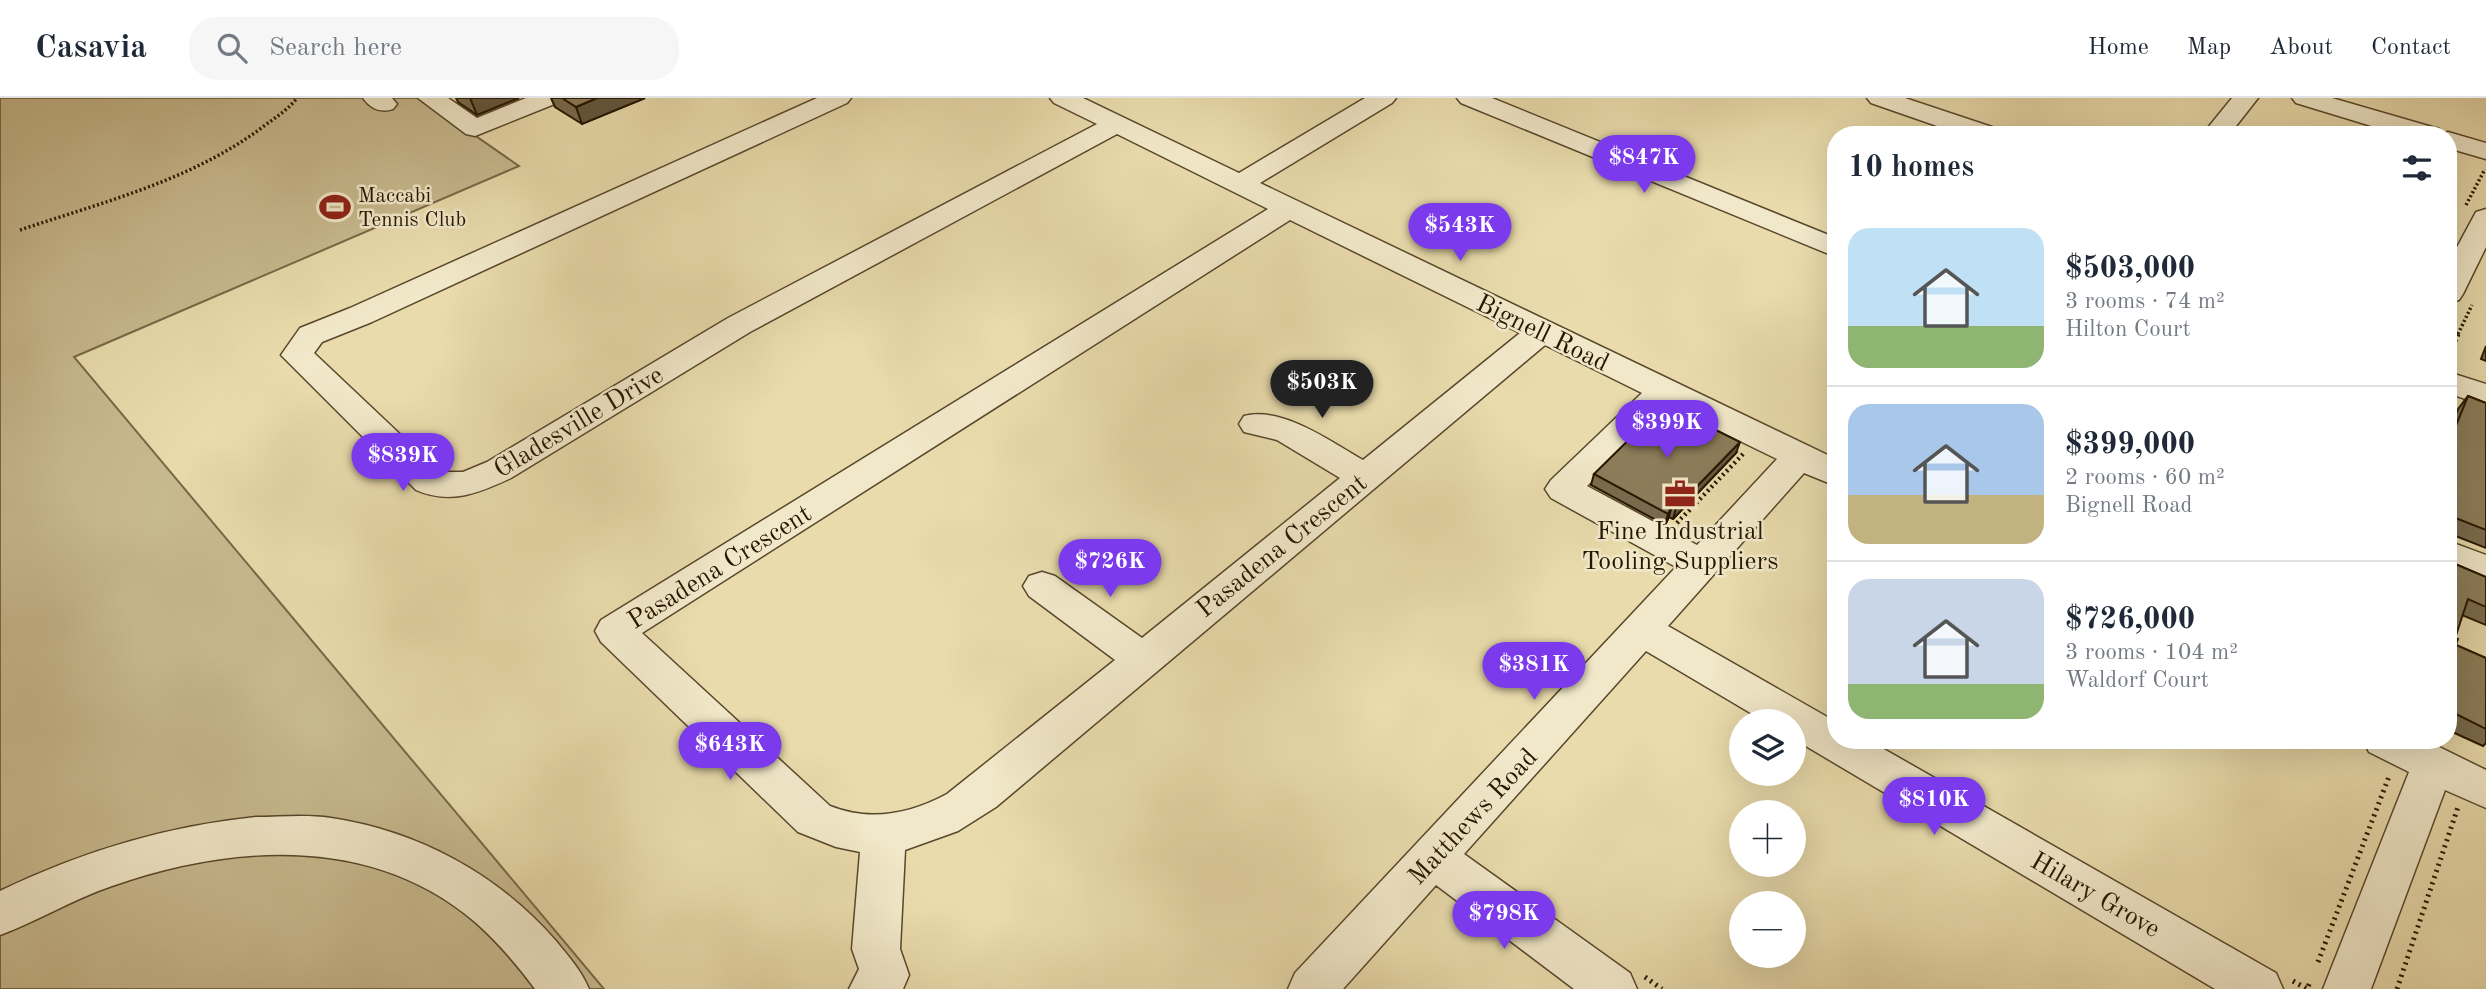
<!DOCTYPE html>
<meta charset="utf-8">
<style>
:root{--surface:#fff;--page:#f6f6f7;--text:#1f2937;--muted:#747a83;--line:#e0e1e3;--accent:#7c3aed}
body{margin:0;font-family:"Old Standard TT",serif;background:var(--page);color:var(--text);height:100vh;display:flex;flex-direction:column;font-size:26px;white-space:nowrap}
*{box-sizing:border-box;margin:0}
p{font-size:23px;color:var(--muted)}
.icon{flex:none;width:38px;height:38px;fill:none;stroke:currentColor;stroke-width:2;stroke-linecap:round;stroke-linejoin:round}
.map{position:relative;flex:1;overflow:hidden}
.sheet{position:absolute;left:1827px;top:28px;width:630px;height:623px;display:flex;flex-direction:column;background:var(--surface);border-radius:28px;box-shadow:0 7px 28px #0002}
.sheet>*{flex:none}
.tools{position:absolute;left:1729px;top:611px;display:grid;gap:14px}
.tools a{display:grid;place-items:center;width:77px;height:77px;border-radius:50%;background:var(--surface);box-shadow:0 7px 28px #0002;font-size:35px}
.price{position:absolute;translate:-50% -60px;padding:0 16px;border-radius:24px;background:var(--accent);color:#fff;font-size:23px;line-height:46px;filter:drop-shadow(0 2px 4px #0008)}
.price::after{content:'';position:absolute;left:50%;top:42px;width:21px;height:16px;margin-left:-10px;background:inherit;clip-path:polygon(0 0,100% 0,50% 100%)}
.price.current{background:#222;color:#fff}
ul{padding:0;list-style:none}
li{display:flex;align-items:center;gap:21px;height:175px;padding:0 21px}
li+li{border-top:2px solid var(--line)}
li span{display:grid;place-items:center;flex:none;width:196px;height:140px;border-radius:21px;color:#555}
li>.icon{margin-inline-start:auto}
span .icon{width:84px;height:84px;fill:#fffc;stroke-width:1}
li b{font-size:30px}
h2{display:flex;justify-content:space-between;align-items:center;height:84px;padding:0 21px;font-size:30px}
header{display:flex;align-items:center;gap:42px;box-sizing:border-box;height:98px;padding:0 35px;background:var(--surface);border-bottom:2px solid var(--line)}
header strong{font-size:33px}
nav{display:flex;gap:38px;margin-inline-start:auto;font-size:24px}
.search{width:490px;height:63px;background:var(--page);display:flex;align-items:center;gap:18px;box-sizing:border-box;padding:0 24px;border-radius:28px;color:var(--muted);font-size:26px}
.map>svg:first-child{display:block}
</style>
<header>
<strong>Casavia</strong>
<div class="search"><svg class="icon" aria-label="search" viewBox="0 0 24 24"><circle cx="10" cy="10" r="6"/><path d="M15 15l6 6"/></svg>Search here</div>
<nav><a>Home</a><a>Map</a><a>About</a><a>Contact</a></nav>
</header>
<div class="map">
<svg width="2486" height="891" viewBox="0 0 2486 891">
<rect width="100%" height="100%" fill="#e9dbac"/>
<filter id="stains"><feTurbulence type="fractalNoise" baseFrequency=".00286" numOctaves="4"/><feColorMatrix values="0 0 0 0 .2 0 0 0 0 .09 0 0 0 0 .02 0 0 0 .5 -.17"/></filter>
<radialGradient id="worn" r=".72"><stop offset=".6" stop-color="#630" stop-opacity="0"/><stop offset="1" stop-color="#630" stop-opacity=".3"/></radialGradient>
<!-- green -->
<path fill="#c8ba8f" stroke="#786848" stroke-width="2" d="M0,0H421L519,68L74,259L604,891H0Z"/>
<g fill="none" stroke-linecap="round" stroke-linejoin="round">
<defs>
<path id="minor" d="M363,0H392L397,6L393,11C380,15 371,11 363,0Z
M418,0H448L477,20L526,0H561L557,5L475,38L466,36Z
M817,0H851L847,5L372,224L322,244L314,255L440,374H463L487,364L728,220L1097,26L1054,5L1050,0H1083L1239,75L1365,0H1396L1392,5L1260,85L1836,361V388L1804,375L1668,528L1836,624V642H1868L2276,875L2283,891H2215L1794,641V623H1764L1646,553L1464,756L1630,875L1637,891H1574L1436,787L1343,891H1288L1295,875L1676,469L1551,400L1545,391L1551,382L1642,295L1545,247L996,709L958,733L905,752L900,851L909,877L903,891H849L859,871L852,851L860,754L836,749L798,734L601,544L595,533L601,522L1268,111L1117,36L750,234L511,380C479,395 450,407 416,392L281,257L300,230L350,210ZM1290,122L1520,235L1363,362C1331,344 1282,308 1244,318L1239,326L1244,334L1277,342L1340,380L1142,540L1055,478L1042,474L1029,478L1023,488L1029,498L1115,562L947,696C910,716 870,724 830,708L642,535ZM1668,308L1777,361L1697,447L1587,388Z
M1457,0H1492L1836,140V159L1461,5Z
M1867,0H1905L1998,31L2002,37H1963L1871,5Z
M2232,0H2258L2229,37H2202Z
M2292,0H2332L2439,31L2442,36L2448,34L2486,45V61L2448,50V37H2401L2296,5Z
M2486,111V149L2463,196L2459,202L2448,205V166L2476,114Z
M2448,274L2486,286V308L2448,295Z
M2448,443L2486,457V486L2448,471Z
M2363,642H2425L2486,672V710L2445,692L2371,891H2323L2409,674L2369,654Z
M256,719C280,719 306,716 331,720C418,733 498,776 556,843C569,859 581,872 589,891H535C517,867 498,844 475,824C372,736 232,746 112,788C73,801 38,823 0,837V793C81,754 166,728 256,719Z"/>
</defs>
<!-- minor casing -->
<use href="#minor" stroke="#58472b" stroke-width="3"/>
<!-- path-far2 -->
<path stroke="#271600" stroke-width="3.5" stroke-dasharray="2 2.5" stroke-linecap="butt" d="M2466,107L2485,71
M20,132C103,104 189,83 260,31C273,21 287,13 297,0
M2458,236L2472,207"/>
<!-- path-far1 -->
<path stroke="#271600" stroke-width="4.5" stroke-dasharray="2 3.5" stroke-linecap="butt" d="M2448,258L2459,235
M1677,425L1743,356"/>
<!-- path -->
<path stroke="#271600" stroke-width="5" stroke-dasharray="2 4.5" stroke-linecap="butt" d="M2339,642L2353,649
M2318,864L2390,676
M1645,879L1662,891
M2293,883L2307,891L2311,882
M2397,891L2458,709"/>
<!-- minor -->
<use href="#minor" fill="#f1e8c9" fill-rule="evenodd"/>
</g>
<!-- wall -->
<path fill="#786b4d" stroke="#271600" stroke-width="2" d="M456,0H519L477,17L458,4Z
M551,0H645L582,26L555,9Z
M2486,248V263L2481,261Z
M2468,298L2486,305V450L2448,435V334L2458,311Z
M1736,355L1673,421L1669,419L1665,427L1591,387L1594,376Z
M2448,463L2486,479V527L2462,517L2455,540L2456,547L2486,560V645L2483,648L2448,632Z"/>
<!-- shaded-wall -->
<path fill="#62573e" stroke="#271600" stroke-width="2" d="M470,0H519L477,17Z
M597,0H645L582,26L576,9Z
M1740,344L1736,355L1673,421L1676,410Z
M1672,408L1669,419L1665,427L1668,416Z"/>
<!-- building -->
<path fill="#8c7c59" stroke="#271600" stroke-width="2" d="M562,0H597L576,9Z
M2468,298L2486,305V432L2448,417V347Z
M1658,313L1673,321L1680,314L1740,344L1676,410L1672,408L1668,416L1594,376Z
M2448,463L2486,479V509L2468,501L2455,540L2458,541L2456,547L2486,560V631L2456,616L2451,630L2448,628Z"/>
<!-- icons -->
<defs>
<symbol id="stadium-bare" viewBox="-9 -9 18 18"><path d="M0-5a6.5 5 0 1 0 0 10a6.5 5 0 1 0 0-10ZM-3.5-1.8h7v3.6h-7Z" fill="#8f2418" stroke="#f1e8c9" stroke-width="2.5" paint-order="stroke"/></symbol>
<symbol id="office-bare" viewBox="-9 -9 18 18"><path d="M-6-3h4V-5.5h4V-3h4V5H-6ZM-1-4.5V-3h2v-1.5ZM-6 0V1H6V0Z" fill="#8f2418" stroke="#f1e8c9" stroke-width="2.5" paint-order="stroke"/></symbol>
</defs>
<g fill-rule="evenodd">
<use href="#stadium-bare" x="313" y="87" width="44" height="44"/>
<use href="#office-bare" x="1658" y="374" width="44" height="44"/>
</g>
<g text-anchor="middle" stroke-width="5" stroke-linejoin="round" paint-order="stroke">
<!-- far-poi labels -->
<g font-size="21" fill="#271600" stroke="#f1e8c9" text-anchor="start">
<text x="358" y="104">Maccabi<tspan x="358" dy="24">Tennis Club</tspan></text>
</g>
<!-- street labels -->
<g font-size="26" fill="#271600" stroke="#f1e8c9">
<text transform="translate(1543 234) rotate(26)" y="9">Bignell Road</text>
<text transform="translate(578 323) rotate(-31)" y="9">Gladesville Drive</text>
<text transform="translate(1281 447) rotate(-39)" y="9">Pasadena Crescent</text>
<text transform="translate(719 468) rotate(-32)" y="9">Pasadena Crescent</text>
<text transform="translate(1472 718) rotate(-47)" y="9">Matthews Road</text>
<text transform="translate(2096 796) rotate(30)" y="9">Hilary Grove</text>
</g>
<!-- poi labels -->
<g font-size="26" fill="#271600" stroke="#f1e8c9">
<text x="1680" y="441">Fine Industrial<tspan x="1680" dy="30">Tooling Suppliers</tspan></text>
</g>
</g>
<rect width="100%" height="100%" filter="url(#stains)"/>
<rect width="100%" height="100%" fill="url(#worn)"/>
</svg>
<div class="tools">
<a><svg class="icon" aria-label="layers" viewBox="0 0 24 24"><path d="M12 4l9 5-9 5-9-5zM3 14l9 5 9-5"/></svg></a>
<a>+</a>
<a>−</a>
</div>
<b class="price" style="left:1644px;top:97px">$847K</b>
<b class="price" style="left:1460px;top:165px">$543K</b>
<b class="price current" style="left:1322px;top:322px">$503K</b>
<b class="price" style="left:1667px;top:362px">$399K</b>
<b class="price" style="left:403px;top:395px">$839K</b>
<b class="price" style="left:1110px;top:501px">$726K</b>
<b class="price" style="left:1534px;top:604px">$381K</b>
<b class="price" style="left:730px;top:684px">$643K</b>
<b class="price" style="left:1934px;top:739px">$810K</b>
<b class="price" style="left:1504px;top:853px">$798K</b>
<section class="sheet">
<h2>10 homes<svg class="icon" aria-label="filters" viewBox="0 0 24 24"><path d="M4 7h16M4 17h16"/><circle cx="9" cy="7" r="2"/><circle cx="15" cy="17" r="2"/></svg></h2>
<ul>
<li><span style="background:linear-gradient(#bfe0f5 70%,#8fb573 0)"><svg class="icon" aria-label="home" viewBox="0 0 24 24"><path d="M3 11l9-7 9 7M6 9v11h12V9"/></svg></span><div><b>$503,000</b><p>3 rooms · 74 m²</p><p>Hilton Court</p></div></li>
<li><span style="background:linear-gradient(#a9c7e8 65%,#c2b280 0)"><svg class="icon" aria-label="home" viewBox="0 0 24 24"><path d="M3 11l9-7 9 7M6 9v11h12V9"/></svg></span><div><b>$399,000</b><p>2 rooms · 60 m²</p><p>Bignell Road</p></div></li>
<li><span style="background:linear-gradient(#c9d6e8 75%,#8fb573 0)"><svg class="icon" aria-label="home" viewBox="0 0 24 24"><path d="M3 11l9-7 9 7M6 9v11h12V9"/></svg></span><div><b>$726,000</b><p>3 rooms · 104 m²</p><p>Waldorf Court</p></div></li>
</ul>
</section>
</div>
